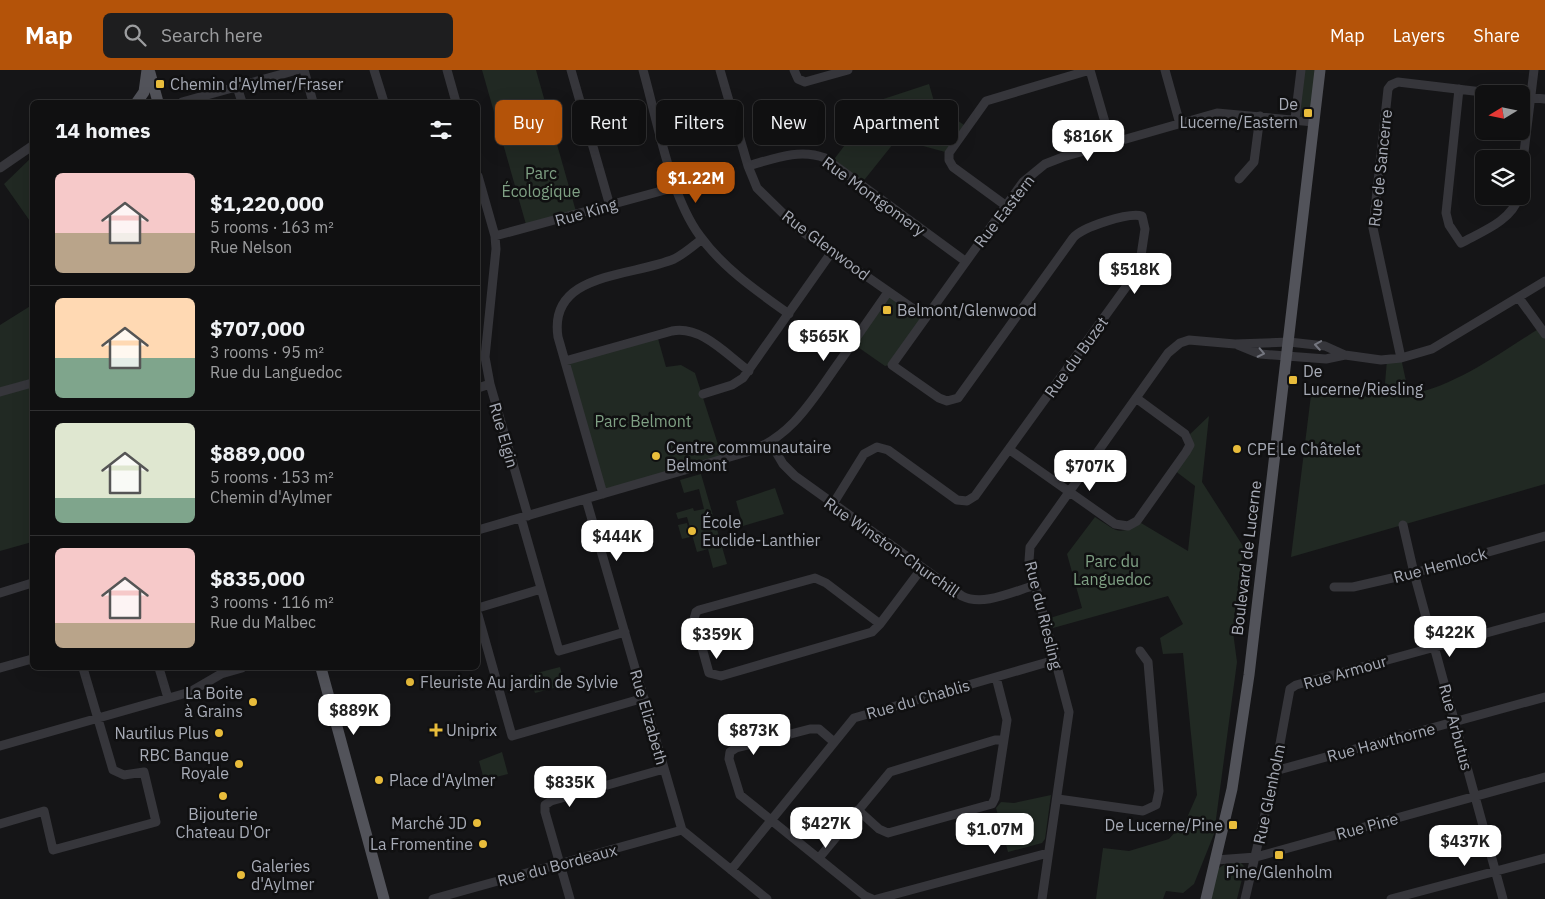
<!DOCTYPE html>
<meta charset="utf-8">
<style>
:root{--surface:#101011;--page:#1e1e1f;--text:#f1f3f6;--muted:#9c9d9f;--line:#303031;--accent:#b45309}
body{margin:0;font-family:"IBM Plex Sans",sans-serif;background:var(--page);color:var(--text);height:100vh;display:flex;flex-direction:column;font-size:19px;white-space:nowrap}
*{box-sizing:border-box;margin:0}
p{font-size:16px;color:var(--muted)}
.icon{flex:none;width:28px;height:28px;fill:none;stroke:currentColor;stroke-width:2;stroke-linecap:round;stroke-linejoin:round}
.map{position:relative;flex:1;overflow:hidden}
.panel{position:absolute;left:30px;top:30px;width:450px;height:570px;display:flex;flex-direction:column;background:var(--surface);border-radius:8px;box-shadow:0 5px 20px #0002,0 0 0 1px var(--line)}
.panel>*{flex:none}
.guide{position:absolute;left:495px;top:30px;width:475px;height:45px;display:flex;gap:10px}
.needle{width:32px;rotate:260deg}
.buttons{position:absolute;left:1475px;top:15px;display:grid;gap:10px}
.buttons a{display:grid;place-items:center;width:55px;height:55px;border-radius:8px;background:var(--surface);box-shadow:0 5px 20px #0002,0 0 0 1px var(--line);font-size:25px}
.price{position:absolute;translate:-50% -42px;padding:0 11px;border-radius:10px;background:#fff;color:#222;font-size:16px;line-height:32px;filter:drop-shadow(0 1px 2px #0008)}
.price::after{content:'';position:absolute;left:50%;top:30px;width:15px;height:11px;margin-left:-8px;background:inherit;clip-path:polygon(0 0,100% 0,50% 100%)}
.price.selected{background:var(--accent);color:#fff}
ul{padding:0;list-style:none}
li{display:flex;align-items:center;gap:15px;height:125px;padding:0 25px}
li+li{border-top:1px solid var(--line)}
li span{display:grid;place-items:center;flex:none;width:140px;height:100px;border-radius:8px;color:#555}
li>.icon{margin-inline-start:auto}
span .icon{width:60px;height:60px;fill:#fffc;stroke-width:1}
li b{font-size:21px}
h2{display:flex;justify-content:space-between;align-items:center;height:60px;padding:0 25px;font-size:21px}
.tag{padding:0 18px;border-radius:8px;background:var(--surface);box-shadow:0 5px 20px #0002,0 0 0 1px var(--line);font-size:18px;line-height:45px}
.tag.selected{background:var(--accent);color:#fff}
header{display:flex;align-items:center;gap:30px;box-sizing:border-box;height:70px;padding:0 25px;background:var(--accent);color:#fff}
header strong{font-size:24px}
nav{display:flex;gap:28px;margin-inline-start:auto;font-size:18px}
.search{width:350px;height:45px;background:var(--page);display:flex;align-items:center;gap:12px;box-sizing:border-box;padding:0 18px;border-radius:8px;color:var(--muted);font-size:19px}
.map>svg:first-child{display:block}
</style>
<header>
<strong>Map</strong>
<div class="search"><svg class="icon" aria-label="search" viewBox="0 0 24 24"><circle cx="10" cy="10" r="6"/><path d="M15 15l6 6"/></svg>Search here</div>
<nav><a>Map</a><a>Layers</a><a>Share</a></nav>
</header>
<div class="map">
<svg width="1545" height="829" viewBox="0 0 1545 829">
<rect width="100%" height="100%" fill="#151517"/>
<!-- green -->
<path fill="#212923" d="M482,0H536L577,145L527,158Z
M1301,0H1320L1314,52L1295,49Z
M929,14L935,35L967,57L949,83L897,69L861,114L832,92L851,67L847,41Z
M32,87V154L4,114Z
M888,222L925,247L892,294L885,296L852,273Z
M32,235V309L0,318V255Z
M1540,258L1545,264V414L1291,487L1311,325L1343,328L1384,325L1387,290L1401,288L1409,325C1458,315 1498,284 1540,258Z
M657,265L666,297L681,295L695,303L723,390L603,424L565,291Z
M32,313V472L0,481V322Z
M1209,346L1202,412L1243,476L1233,562L1237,592L1214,764L1194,814L1183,823L1166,821L1163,829H1096L1103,778L1129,781L1169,769L1186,750L1197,725L1183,583L1163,584L1160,568L1183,554L1168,526L1053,558L1050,548L1082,538L1067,484L1095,447C1116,460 1117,467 1141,453L1188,481L1195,416L1174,400L1186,382L1187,367Z
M701,404L727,494L713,498L708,479L697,482L687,447L678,449L676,443L693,438L694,441L704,439L699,419L684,423L680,410Z
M775,418L784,444L743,456L736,431Z
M687,453L690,467L682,469L678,455Z
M560,597L565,615L535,623L529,605Z
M502,682L508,704L484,710L479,691Z
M1051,725L1045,769L1042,773L1008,782L996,738L1001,732L1014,733Z
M1240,792L1245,797L1237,829H1208L1217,799L1227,793Z"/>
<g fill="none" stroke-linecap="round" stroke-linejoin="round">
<!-- minor -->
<path stroke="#36363b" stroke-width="9" d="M304,0L313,32
M374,0L384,32
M447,0L456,32
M571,0L610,136
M643,0C657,49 670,126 700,166C723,198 758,222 789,244
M720,0L748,96L757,118L800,160L925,247
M794,0L798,9L805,12L848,0
M1090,0L1111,73
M1165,0L1180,54
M237,17L242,32
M1459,19L1446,143L1449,155L1461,173C1481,162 1512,151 1519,126
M1521,26L1545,29
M182,32L297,0
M1295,49L1301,0
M748,96C773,89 799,78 825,88L965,191
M0,98L32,76
M478,106L495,166L496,179L485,287L490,314L528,446
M1521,107L1534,0
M1239,109L1254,92L1260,46
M1005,135L953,97L949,90V83L986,31L1090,0
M495,166L676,117
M1519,228L1545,264
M1238,275L1260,284L1326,289L1345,285
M1401,288L1373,158L1388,19L1391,15L1398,12L1499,24
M565,291L672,261C701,255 727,285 749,301
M478,318L490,314
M0,322L32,313
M703,324L732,315L743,308L831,183
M770,372L783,394L795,406L962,526C983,537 1014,521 1036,515
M1010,380L1115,454L1128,456L1137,451L1186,382L1190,375L1185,364L1136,328
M603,424L558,267C548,202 631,207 674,189C684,184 693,176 702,169
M586,429L682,760L767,829
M833,434L864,384L877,377L888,380L957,430L967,431L975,426L1139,199L1145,159L1142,146C1129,142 1082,157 1073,168L958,328L947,331L939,328L892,295L1023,112L1045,94L1063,87L1217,43L1314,52
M521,448L559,581L625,562
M1403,455L1414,503L1503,829
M478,460L747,382C792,368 814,327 840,291C856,268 872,245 888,222
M1334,517H1353L1414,503L1545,466
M0,523L32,513
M478,538L541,519
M478,545L512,666L644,628
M880,554L826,513L815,508L699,540L696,542L694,549L709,603L721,606L872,562L880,554L922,498
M0,598L32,589
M159,598L168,628
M834,672L819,659H810L736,678L730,682L729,689L740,725L865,826L872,829
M0,676L190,622L221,604L242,598
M1275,701L1545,627
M1058,729L1143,741L1156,735L1159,721L1148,592L1140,581
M858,740L879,759L888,763L992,734L995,728L1007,650L996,607
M0,754L44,741L53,780L156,752L144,702L124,705L113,700L83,598
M819,788L890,702L995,670H1004
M1216,790L1256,787L1545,707
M731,800L854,648L1055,590
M433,829L682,760
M570,829L545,742V735L551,731L664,699
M877,829L1048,783
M1042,829L1069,642L1029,491L1030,477L1168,283L1180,273L1189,270L1235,274L1289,272L1325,276L1345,285L1381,290L1401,288L1432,279L1545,211
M1245,829L1275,701L1290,619L1296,615L1545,547
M1391,829L1545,788"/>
<!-- major -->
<path stroke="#52535a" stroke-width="11" d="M150,3L158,32
M137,32L144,22L147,0
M321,598L384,829
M1206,829L1232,719L1249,605L1320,0"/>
</g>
<!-- one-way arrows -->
<defs><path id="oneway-chevron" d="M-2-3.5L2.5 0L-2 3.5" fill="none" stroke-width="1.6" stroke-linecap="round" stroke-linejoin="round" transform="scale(1.25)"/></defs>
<g stroke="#74767f">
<use href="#oneway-chevron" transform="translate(1318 275) rotate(-171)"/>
<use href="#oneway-chevron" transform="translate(1261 283) rotate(12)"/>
</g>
<!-- markers -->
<g fill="#e8bc3b" stroke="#101011" stroke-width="2">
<rect x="155" y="9" width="10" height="10" rx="2.5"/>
<rect x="1303" y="38" width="10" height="10" rx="2.5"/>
<rect x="882" y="235" width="10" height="10" rx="2.5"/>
<rect x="1288" y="305" width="10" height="10" rx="2.5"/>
<circle cx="1237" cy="379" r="5"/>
<circle cx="656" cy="386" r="5"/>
<circle cx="692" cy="461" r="5"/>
<circle cx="410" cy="612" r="5"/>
<circle cx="253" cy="632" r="5"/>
<path d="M433.5 652.5h5v5h5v5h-5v5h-5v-5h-5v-5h5z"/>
<circle cx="219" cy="663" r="5"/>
<circle cx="239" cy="694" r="5"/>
<circle cx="379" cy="710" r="5"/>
<circle cx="223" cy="726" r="5"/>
<circle cx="477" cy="753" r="5"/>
<rect x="1228" y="750" width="10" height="10" rx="2.5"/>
<circle cx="483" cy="774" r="5"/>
<rect x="1274" y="780" width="10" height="10" rx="2.5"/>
<circle cx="241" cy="805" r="5"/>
</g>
<g text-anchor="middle" stroke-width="5" stroke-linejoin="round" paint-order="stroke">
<!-- poi labels -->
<g font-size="16" fill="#a7abb6" stroke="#101011" text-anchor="start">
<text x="170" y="20">Chemin d'Aylmer/Fraser</text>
<text x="1298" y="40" text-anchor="end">De<tspan x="1298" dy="18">Lucerne/Eastern</tspan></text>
<text x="897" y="246">Belmont/Glenwood</text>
<text x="1303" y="307">De<tspan x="1303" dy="18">Lucerne/Riesling</tspan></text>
<text x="666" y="383">Centre communautaire<tspan x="666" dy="18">Belmont</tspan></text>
<text x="1247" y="385">CPE Le Châtelet</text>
<text x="702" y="458">École<tspan x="702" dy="18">Euclide-Lanthier</tspan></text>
<text x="420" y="618">Fleuriste Au jardin de Sylvie</text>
<text x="243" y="629" text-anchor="end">La Boite<tspan x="243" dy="18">à Grains</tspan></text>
<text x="446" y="666">Uniprix</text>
<text x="209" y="669" text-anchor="end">Nautilus Plus</text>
<text x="229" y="691" text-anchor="end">RBC Banque<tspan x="229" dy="18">Royale</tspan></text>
<text x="389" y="716">Place d'Aylmer</text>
<text x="223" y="750" text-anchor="middle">Bijouterie<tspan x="223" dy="18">Chateau D'Or</tspan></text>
<text x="467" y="759" text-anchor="end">Marché JD</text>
<text x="1223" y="761" text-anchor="end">De Lucerne/Pine</text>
<text x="473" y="780" text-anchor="end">La Fromentine</text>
<text x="251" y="802">Galeries<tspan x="251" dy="18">d'Aylmer</tspan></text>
<text x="1279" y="808" text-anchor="middle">Pine/Glenholm</text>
</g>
<!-- street labels -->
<g font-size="16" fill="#a7abb6" stroke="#101011">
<text transform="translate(1380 98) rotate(-84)" y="6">Rue de Sancerre</text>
<text transform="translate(874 126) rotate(36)" y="6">Rue Montgomery</text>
<text transform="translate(1004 141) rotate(-52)" y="6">Rue Eastern</text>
<text transform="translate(586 142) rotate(-16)" y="6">Rue King</text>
<text transform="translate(826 175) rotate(37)" y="6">Rue Glenwood</text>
<text transform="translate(1076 287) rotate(-54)" y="6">Rue du Buzet</text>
<text transform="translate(504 365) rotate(74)" y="6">Rue Elgin</text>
<text transform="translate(892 477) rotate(35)" y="6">Rue Winston-Churchill</text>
<text transform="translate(1246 488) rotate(-83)" y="6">Boulevard de Lucerne</text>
<text transform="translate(1440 495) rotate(-15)" y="6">Rue Hemlock</text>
<text transform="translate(1044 545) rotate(76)" y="6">Rue du Riesling</text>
<text transform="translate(1345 602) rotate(-16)" y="6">Rue Armour</text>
<text transform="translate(918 629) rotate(-16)" y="6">Rue du Chablis</text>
<text transform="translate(649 647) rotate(74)" y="6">Rue Elizabeth</text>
<text transform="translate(1456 657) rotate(75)" y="6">Rue Arbutus</text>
<text transform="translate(1381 672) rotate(-15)" y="6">Rue Hawthorne</text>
<text transform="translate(1269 724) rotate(-78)" y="6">Rue Glenholm</text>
<text transform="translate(1367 756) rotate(-15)" y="6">Rue Pine</text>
<text transform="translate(557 795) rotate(-15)" y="6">Rue du Bordeaux</text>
</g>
<!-- park labels -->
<g font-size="16" fill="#7fa084" stroke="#101011">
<text x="541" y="109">Parc<tspan x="541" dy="18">Écologique</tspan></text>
<text x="643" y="357">Parc Belmont</text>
<text x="1112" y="497">Parc du<tspan x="1112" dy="18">Languedoc</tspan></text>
</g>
</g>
</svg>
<div class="buttons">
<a><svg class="needle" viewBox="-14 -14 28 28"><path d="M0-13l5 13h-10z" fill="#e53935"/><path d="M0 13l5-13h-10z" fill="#9c9d9f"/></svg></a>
<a><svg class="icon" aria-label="layers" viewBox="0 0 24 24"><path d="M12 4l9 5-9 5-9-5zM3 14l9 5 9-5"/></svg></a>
</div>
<b class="price" style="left:1088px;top:92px">$816K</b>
<b class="price selected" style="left:696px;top:134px">$1.22M</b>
<b class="price" style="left:1135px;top:225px">$518K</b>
<b class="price" style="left:824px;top:292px">$565K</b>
<b class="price" style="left:1090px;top:422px">$707K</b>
<b class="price" style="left:617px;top:492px">$444K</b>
<b class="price" style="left:1450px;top:588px">$422K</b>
<b class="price" style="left:717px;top:590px">$359K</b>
<b class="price" style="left:354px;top:666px">$889K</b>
<b class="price" style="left:754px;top:686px">$873K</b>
<b class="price" style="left:570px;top:738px">$835K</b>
<b class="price" style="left:826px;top:779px">$427K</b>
<b class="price" style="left:995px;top:785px">$1.07M</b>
<b class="price" style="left:1465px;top:797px">$437K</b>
<div class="guide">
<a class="tag selected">Buy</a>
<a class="tag">Rent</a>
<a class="tag">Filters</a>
<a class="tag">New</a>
<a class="tag">Apartment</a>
</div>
<section class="panel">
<h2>14 homes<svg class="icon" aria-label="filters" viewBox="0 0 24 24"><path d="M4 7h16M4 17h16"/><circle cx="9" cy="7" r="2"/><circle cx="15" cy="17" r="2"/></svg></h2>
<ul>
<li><span style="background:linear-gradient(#f6c9c9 60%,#b9a48a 0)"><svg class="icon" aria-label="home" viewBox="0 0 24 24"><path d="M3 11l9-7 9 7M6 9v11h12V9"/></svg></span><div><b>$1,220,000</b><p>5 rooms · 163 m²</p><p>Rue Nelson</p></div></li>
<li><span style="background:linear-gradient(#ffd9b3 60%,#7fa58c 0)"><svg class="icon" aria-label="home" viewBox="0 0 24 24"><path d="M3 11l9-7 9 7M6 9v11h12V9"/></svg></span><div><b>$707,000</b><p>3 rooms · 95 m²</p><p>Rue du Languedoc</p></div></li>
<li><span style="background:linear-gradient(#dfe7d0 75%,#7fa58c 0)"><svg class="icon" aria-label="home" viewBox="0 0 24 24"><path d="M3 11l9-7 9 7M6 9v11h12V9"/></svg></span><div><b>$889,000</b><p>5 rooms · 153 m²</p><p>Chemin d'Aylmer</p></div></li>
<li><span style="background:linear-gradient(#f6c9c9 75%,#b9a48a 0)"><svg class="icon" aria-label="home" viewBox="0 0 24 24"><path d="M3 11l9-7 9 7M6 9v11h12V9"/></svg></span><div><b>$835,000</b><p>3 rooms · 116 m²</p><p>Rue du Malbec</p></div></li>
</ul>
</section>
</div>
